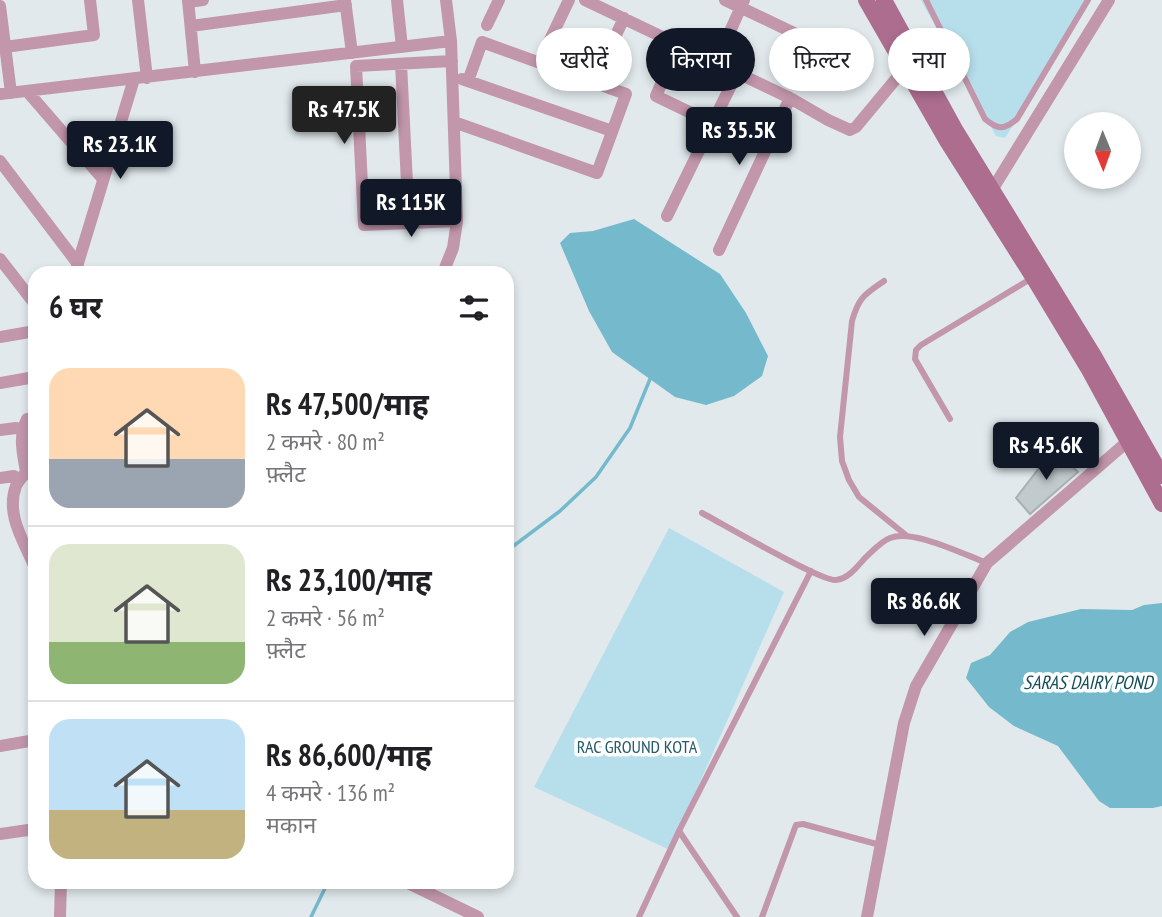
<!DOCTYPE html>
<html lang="hi">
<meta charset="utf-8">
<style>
:root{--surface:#fff;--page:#f6f6f6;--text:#202124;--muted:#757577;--line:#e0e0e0;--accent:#111827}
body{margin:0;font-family:"PT Sans Narrow","Noto Sans Devanagari",sans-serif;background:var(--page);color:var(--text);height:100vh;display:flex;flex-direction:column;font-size:26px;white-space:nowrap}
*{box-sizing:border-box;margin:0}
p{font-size:23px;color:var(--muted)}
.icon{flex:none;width:38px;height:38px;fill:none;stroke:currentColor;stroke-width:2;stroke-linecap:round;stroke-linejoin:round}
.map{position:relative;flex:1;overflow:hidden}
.sheet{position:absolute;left:28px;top:266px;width:486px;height:623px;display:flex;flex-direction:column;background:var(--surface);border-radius:21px;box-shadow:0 4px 10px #0003}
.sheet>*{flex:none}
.hud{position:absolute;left:536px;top:28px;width:522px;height:63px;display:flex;gap:14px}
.needle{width:46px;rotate:179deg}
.controls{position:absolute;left:1064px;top:112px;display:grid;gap:14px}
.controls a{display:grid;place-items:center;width:77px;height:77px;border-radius:50%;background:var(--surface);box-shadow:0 4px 10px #0003;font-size:35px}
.price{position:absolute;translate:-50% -60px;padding:0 16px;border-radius:7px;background:var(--accent);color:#fff;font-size:23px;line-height:46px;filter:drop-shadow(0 2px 4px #0008)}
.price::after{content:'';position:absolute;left:50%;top:42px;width:21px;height:16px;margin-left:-10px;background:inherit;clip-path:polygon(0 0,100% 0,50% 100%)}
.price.current{background:#222;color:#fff}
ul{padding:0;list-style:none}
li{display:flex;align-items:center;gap:21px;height:175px;padding:0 21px}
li+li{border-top:2px solid var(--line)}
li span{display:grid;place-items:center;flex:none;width:196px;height:140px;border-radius:21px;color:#555}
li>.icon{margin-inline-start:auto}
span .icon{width:84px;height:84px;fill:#fffc;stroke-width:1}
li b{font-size:30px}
h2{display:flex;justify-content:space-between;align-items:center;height:84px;padding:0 21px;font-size:30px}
.pill{padding:0 24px;border-radius:32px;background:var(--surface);box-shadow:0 4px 10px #0003;font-size:24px;line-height:63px}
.pill.current{background:var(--accent);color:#fff}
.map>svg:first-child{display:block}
</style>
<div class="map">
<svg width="1162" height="917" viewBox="0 0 1162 917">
<rect width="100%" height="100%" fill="#e1e9ec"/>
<!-- green -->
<path fill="#b6dfeb" d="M921,0H1091L1005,138L996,136Z
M669,528L784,592L670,850L534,787Z"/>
<!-- water -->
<path fill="#75b9cd" d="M634,219L720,274L746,313L768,356L762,376L734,396L706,405L675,397L612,352L589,311L560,243L570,233L593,231Z
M1162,603V806L1153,808H1110L1099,801L1058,746L1014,726L989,707L966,678L971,663L990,655L1010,632L1028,622L1081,609L1132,610L1144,605Z"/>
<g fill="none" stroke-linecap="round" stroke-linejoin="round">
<!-- stream -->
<path stroke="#75b9cd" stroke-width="3.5" d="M508,550L560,511L596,477L630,428L650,379
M311,917L328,882"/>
</g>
<!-- building -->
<path fill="#c1cacc" stroke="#a8b0b2" stroke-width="2" d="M1054,449L1078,472L1030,514L1016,498Z"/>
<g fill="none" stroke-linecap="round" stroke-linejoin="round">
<!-- lane -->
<path stroke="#c296ab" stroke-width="6" d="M926,0L985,119C998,130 1004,130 1017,119L1088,0
M884,281C864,295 859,297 852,321L840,437L842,461L849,480L859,497L907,536
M950,419L915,359L916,350L921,345L1032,278
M702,513C721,523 822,582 836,580C848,579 857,567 865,558C873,551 880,542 890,538C913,529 963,554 987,563
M679,831L737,917
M639,917L679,831L811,571
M762,917L796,825L803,824L880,845"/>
<!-- street -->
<path stroke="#c296ab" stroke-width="12" d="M138,0L147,78
M188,0L195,72
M345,0L352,53
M397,0L402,47
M585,0L790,98L828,120L850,130L856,127L905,68
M725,0L842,56
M188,2L203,0
M0,6L11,93
M487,25L499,0
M191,26L346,5
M678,45L656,96L712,123
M547,46L569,0
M5,47L94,35L90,0
M452,61L356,66L364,225L457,221
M716,63L744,0
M401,64L409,223
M601,67L624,18
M462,79L612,131
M27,91L103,179
M0,94L451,41
M454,122L597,173L626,94L482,42L468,81
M0,161L78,264
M992,190L1109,0
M667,216L737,73
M719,250L790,98
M0,259L35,304
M75,273L134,79
M443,273L453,248L457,221L451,41L446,0
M0,337L35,331
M0,383L29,378
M35,417L27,419C18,436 23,454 26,472C23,476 18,481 16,486C5,515 25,543 35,568
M0,430L16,428
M0,478L14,476
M0,746L35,740
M0,834L35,829
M406,882L478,917
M60,917L61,882
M867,917L904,723L916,686L987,563L1127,442"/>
<!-- secondary -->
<path stroke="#ac6d8e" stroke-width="16" d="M866,0L947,141L1033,277L1088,368L1162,504
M884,0L956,131L1094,356L1162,476"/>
</g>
<g text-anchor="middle" stroke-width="7" stroke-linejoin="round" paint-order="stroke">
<!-- park labels -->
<g font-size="18" fill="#225b69" stroke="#fff">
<text x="637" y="753">RAC GROUND KOTA</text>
</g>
<!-- water labels -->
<g font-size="19" font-style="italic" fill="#134e5c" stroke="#fff">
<text x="1088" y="689">SARAS DAIRY POND</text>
</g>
</g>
</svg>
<div class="controls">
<a><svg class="needle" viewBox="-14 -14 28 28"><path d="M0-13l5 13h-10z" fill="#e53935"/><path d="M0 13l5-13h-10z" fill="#757577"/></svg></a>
</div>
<b class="price current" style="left:344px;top:146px">Rs 47.5K</b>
<b class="price" style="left:739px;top:167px">Rs 35.5K</b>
<b class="price" style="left:120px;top:181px">Rs 23.1K</b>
<b class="price" style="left:411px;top:239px">Rs 115K</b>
<b class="price" style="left:1046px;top:482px">Rs 45.6K</b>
<b class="price" style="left:924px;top:638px">Rs 86.6K</b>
<div class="hud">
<a class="pill">खरीदें</a>
<a class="pill current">किराया</a>
<a class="pill">फ़िल्टर</a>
<a class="pill">नया</a>
</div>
<section class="sheet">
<h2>6 घर<svg class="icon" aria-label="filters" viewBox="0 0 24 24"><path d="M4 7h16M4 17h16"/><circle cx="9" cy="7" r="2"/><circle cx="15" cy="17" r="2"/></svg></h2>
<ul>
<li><span style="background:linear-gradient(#ffd9b3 65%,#9aa5b1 0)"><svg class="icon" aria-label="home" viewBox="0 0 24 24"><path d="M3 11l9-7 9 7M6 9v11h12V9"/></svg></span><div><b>Rs 47,500/माह</b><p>2 कमरे · 80 m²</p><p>फ़्लैट</p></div></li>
<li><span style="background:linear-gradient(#dfe7d0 70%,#8fb573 0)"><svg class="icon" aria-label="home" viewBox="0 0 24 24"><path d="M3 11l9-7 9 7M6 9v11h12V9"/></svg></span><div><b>Rs 23,100/माह</b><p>2 कमरे · 56 m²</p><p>फ़्लैट</p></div></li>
<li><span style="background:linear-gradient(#bfe0f5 65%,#c2b280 0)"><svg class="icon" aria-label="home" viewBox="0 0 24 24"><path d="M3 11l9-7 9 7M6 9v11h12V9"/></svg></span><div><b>Rs 86,600/माह</b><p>4 कमरे · 136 m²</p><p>मकान</p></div></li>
</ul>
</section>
</div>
